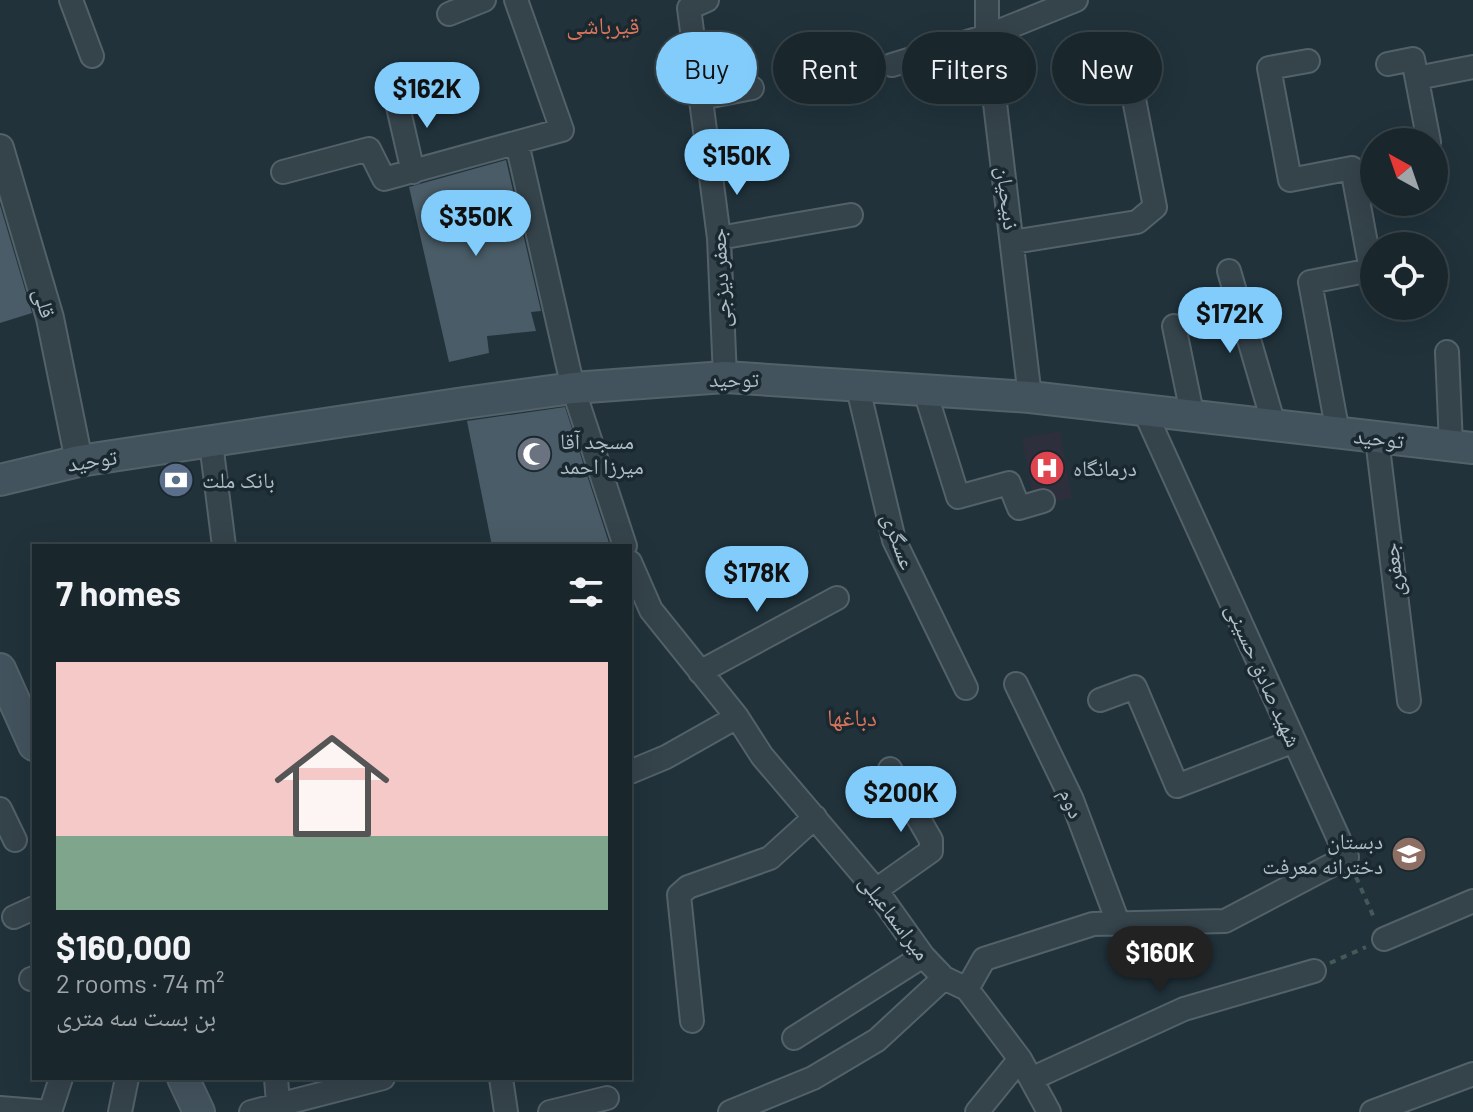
<!DOCTYPE html>
<meta charset="utf-8">
<style>
:root{--surface:#19262c;--page:#263238;--text:#f1f3f6;--muted:#9fa5a9;--line:#374348;--accent:#81ccfb}
body{margin:0;font-family:Barlow,"Noto Naskh Arabic",sans-serif;background:var(--page);color:var(--text);height:100vh;display:flex;flex-direction:column;font-size:30px;white-space:nowrap}
*{box-sizing:border-box;margin:0}
p{font-size:26px;color:var(--muted)}
.icon{flex:none;width:44px;height:44px;fill:none;stroke:currentColor;stroke-width:2;stroke-linecap:round;stroke-linejoin:round}
.map{position:relative;flex:1;overflow:hidden}
.side{position:absolute;left:32px;top:544px;width:600px;height:536px;display:flex;flex-direction:column;background:var(--surface);border-radius:0px;box-shadow:0 8px 32px #0002,0 0 0 2px var(--line)}
.side>*{flex:none}
.guide{position:absolute;left:656px;top:32px;width:696px;height:72px;display:flex;gap:16px}
.needle{width:52px;rotate:320deg}
.fabs{position:absolute;left:1360px;top:128px;display:grid;gap:16px}
.fabs a{display:grid;place-items:center;width:88px;height:88px;border-radius:50%;background:var(--surface);box-shadow:0 8px 32px #0002,0 0 0 2px var(--line);font-size:40px}
.price{position:absolute;translate:-50% -68px;padding:0 18px;border-radius:28px;background:var(--accent);color:#111;font-size:26px;line-height:52px;filter:drop-shadow(0 2px 4px #0008)}
.price::after{content:'';position:absolute;left:50%;top:48px;width:24px;height:18px;margin-left:-12px;background:inherit;clip-path:polygon(0 0,100% 0,50% 100%)}
.price.active{background:#222;color:#fff}
ul{padding:0;list-style:none}
li{display:grid;align-content:center;gap:16px;height:424px;padding:0 24px}
li+li{border-top:2px solid var(--line)}
li span{display:grid;place-items:center;height:248px;border-radius:0px;color:#555}
li>.icon{margin-inline-start:auto}
span .icon{width:144px;height:144px;fill:#fffc;stroke-width:1}
li b{font-size:34px}
h2{display:flex;justify-content:space-between;align-items:center;height:96px;padding:0 24px;font-size:34px}
.chip{padding:0 28px;border-radius:36px;background:var(--surface);box-shadow:0 8px 32px #0002,0 0 0 2px var(--line);font-size:28px;line-height:72px}
.chip.active{background:var(--accent);color:#111}
.map>svg:first-child{display:block}
</style>
<div class="map">
<svg width="1473" height="1112" viewBox="0 0 1473 1112">
<rect width="100%" height="100%" fill="#21323b"/>
<!-- medical -->
<path fill="#2d2f3c" d="M1060,431L1072,498L1034,505L1022,438Z"/>
<!-- building -->
<path fill="#4a5c67" d="M506,160L541,311L531,312L536,331L487,336L489,353L449,362L409,187Z
M0,205L32,313L0,323Z
M565,407L610,546H492L467,421Z"/>
<g fill="none" stroke-linecap="round" stroke-linejoin="round">
<defs>
<path id="minor" d="M71,0L92,56
M707,0L689,8L719,238L725,377
M987,0V36L1030,397
M449,14L484,0
M1308,61L1269,68L1290,180L1352,168L1371,270L1310,282L1338,433
M1388,64L1413,59L1429,142
M892,65L987,36L1076,0
M1417,78L1473,67
M396,98L413,172
M701,98L752,88
M517,143L573,388L625,546
M1434,171V185
M283,172L369,149L384,179L562,130L516,0
M719,238L851,215
M1013,242L1137,222L1155,207L1132,89
M1229,271L1274,425
M1174,326L1192,413
M1447,352L1451,445
M857,384L894,540L966,688
M924,388L958,497L1009,483L1019,508L1043,501
M1377,439L1409,701
M211,443L224,546
M630,562L651,610L737,717L762,756L876,890L923,956L944,978L967,989L1020,1059L1049,1112
M700,672L837,598
M1016,684L1072,800L1119,925
M1100,700L1135,687L1177,786L1294,741
M630,772L666,757L737,717
M0,809L15,840
M876,890L931,851V840L890,769
M14,917L34,908
M1384,939L1473,901
M31,979L34,978
M967,989L984,959L1093,924L1225,921L1347,857L1144,410
M692,1021L679,895L688,887L770,858L815,817
M794,1038L923,956
M276,1078L278,1103
M501,1078L506,1112
M1031,1079L1184,1009L1314,971
M0,1108L50,1112
M50,1112L61,1078
M120,1112L127,1078
M251,1112L383,1078
M550,1112L607,1098
M730,1112L813,1078L877,1040L944,978
M977,1112L1020,1059
M1372,1112L1473,1074"/>
<path id="tertiary" d="M0,148L50,318L79,461"/>
<path id="secondary" d="M0,480L79,461L464,403L573,388L725,377L1030,397L1473,448
M0,669L34,745
M183,1078L199,1112"/>
</defs>
<!-- minor casing -->
<use href="#minor" stroke="#536169" stroke-width="26"/>
<!-- tertiary casing -->
<use href="#tertiary" stroke="#536169" stroke-width="30"/>
<!-- secondary casing -->
<use href="#secondary" stroke="#536169" stroke-width="34"/>
<!-- path -->
<path stroke="#435a58" stroke-width="4" stroke-dasharray="6 6" stroke-linecap="butt" d="M1356,877L1375,920
M1330,963L1366,947"/>
<!-- minor -->
<use href="#minor" stroke="#35434b" stroke-width="22"/>
<!-- tertiary -->
<use href="#tertiary" stroke="#35434b" stroke-width="26"/>
<!-- secondary -->
<use href="#secondary" stroke="#43535e" stroke-width="30"/>
</g>
<!-- icons -->
<defs>
<symbol id="mosque-disc" viewBox="-11 -11 22 22"><circle r="9.5" fill="#6b7280" stroke="#1a2830"/><path d="M3.5-4.9A6 6 0 1 0 3.5 4.9A5 5 0 1 1 3.5-4.9Z" fill="#fff"/></symbol>
<symbol id="hospital-disc" viewBox="-11 -11 22 22"><circle r="9.5" fill="#e0444e" stroke="#1a2830"/><path d="M-5-5h3v3.5h4V-5h3V5h-3V1.5h-4V5h-3Z" fill="#fff"/></symbol>
<symbol id="bank-disc" viewBox="-11 -11 22 22"><circle r="9.5" fill="#5c6f8a" stroke="#1a2830"/><path d="M-6-4H6V4H-6ZM0-2.3a2.3 2.3 0 1 0 0 4.6a2.3 2.3 0 1 0 0-4.6Z" fill="#fff"/></symbol>
<symbol id="school-disc" viewBox="-11 -11 22 22"><circle r="9.5" fill="#8d6e63" stroke="#1a2830"/><path d="M0-5L7-2L0 1L-7-2ZM-4 1L0 2.5L4 1V4Q0 6-4 4Z" fill="#fff"/></symbol>
</defs>
<g fill-rule="evenodd">
<use href="#mosque-disc" x="514" y="434" width="40" height="40"/>
<use href="#hospital-disc" x="1027" y="448" width="40" height="40"/>
<use href="#bank-disc" x="156" y="460" width="40" height="40"/>
<use href="#school-disc" x="1389" y="834" width="40" height="40"/>
</g>
<g text-anchor="middle" stroke-width="7" stroke-linejoin="round" paint-order="stroke">
<!-- street labels -->
<g font-size="22" fill="#b0bec7" stroke="#1a2830">
<text transform="translate(1008 198) rotate(83)" y="8">ذبیحیان</text>
<text transform="translate(720 278) rotate(-93)" y="8">جعفر دیزجی</text>
<text transform="translate(45 303) rotate(75)" y="8">قلی</text>
<text x="734" y="387">توحید</text>
<text transform="translate(1379 438) rotate(7)" y="8">توحید</text>
<text transform="translate(92 460) rotate(-9)" y="8">توحید</text>
<text transform="translate(899 541) rotate(70)" y="8">عسگری</text>
<text transform="translate(1393 570) rotate(-97)" y="8">جعفری</text>
<text transform="translate(1264 675) rotate(66)" y="8">شهید صادق حسینی</text>
<text transform="translate(1072 803) rotate(67)" y="8">دوم</text>
<text transform="translate(895 917) rotate(53)" y="8">میراسماعیلی</text>
</g>
<!-- poi labels -->
<g font-size="22" fill="#b0bec7" stroke="#1a2830" text-anchor="start">
<text x="560" y="449">مسجد آقا<tspan x="560" dy="25">میرزا احمد</tspan></text>
<text x="1073" y="476">درمانگاه</text>
<text x="202" y="488">بانک ملت</text>
<text x="1383" y="849" text-anchor="end">دبستان<tspan x="1383" dy="25">دخترانه معرفت</tspan></text>
</g>
<!-- neighbourhood labels -->
<g font-size="24" fill="#d8745b" stroke="#1a2830">
<text x="603" y="34">قیرباشی</text>
<text x="852" y="726">دباغها</text>
</g>
</g>
</svg>
<div class="fabs">
<a><svg class="needle" viewBox="-14 -14 28 28"><path d="M0-13l5 13h-10z" fill="#e53935"/><path d="M0 13l5-13h-10z" fill="#9fa5a9"/></svg></a>
<a><svg class="icon" aria-label="locate" viewBox="0 0 24 24"><circle cx="12" cy="12" r="6"/><path d="M12 2v4M12 18v4M2 12h4M18 12h4"/></svg></a>
</div>
<b class="price" style="left:427px;top:130px">$162K</b>
<b class="price" style="left:737px;top:197px">$150K</b>
<b class="price" style="left:476px;top:258px">$350K</b>
<b class="price" style="left:1230px;top:355px">$172K</b>
<b class="price" style="left:757px;top:614px">$178K</b>
<b class="price" style="left:901px;top:834px">$200K</b>
<b class="price active" style="left:1160px;top:994px">$160K</b>
<div class="guide">
<a class="chip active">Buy</a>
<a class="chip">Rent</a>
<a class="chip">Filters</a>
<a class="chip">New</a>
</div>
<section class="side">
<h2>7 homes<svg class="icon" aria-label="filters" viewBox="0 0 24 24"><path d="M4 7h16M4 17h16"/><circle cx="9" cy="7" r="2"/><circle cx="15" cy="17" r="2"/></svg></h2>
<ul>
<li><span style="background:linear-gradient(#f6c9c9 70%,#7fa58c 0)"><svg class="icon" aria-label="home" viewBox="0 0 24 24"><path d="M3 11l9-7 9 7M6 9v11h12V9"/></svg></span><div><b>$160,000</b><p>2 rooms · 74 m²</p><p>بن بست سه متری</p></div></li>
</ul>
</section>
</div>
